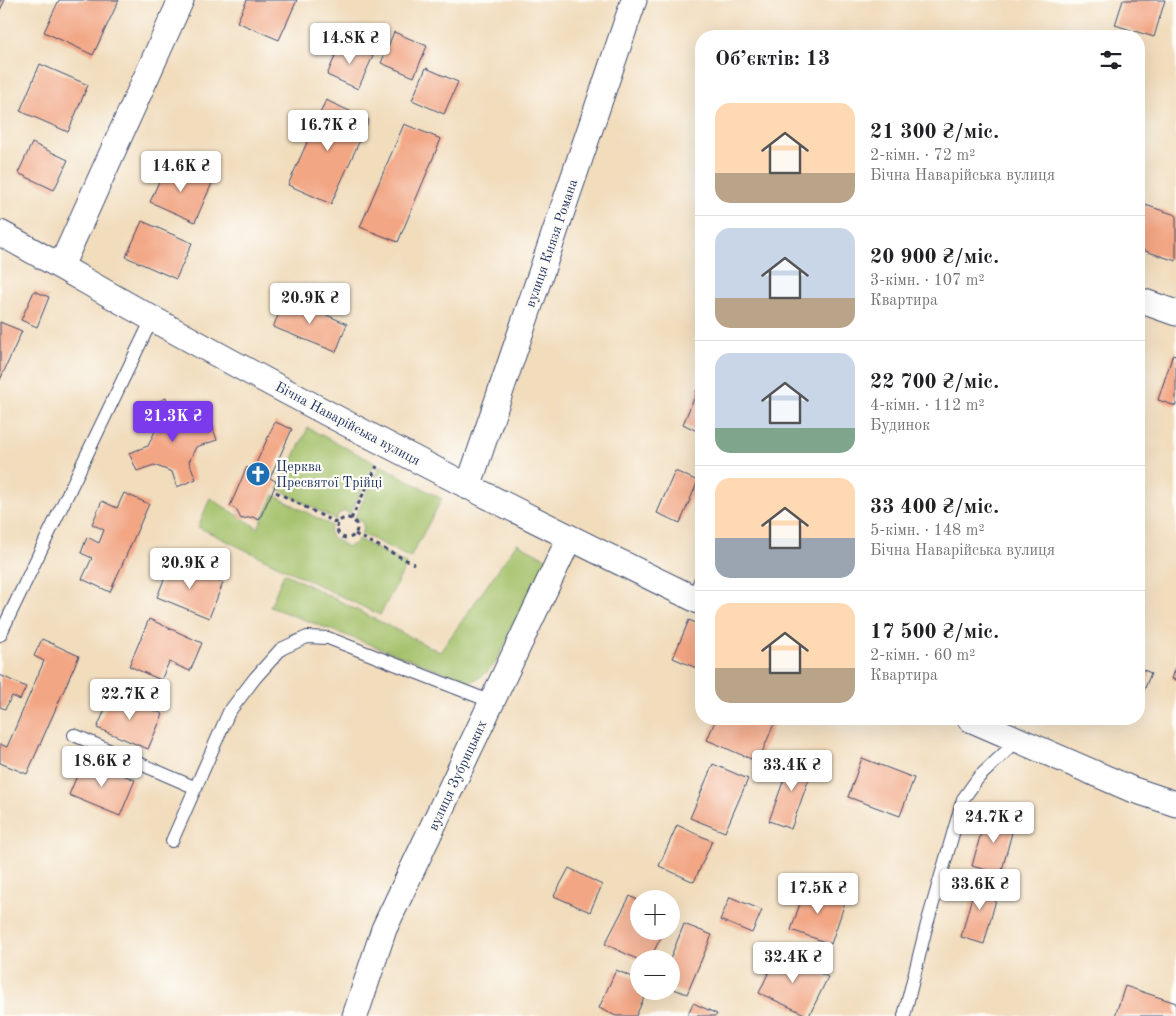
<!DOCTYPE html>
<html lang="uk">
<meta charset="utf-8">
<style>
:root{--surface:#fff;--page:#f6f6f6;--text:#202124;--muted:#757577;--line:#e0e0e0;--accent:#7c3aed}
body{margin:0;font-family:"Old Standard TT",serif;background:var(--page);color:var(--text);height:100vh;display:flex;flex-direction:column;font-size:19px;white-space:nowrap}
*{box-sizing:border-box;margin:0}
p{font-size:16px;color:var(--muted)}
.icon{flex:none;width:28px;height:28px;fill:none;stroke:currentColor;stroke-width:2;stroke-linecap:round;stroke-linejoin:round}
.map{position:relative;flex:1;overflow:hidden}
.sheet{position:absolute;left:695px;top:30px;width:450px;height:695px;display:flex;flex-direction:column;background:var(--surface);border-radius:20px;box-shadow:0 5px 20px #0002}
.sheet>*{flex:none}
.fabs{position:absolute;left:630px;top:890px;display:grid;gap:10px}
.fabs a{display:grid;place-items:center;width:50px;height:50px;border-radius:50%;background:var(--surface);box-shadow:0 5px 20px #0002;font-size:25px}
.price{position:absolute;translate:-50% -42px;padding:0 11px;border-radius:5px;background:#fff;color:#222;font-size:16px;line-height:32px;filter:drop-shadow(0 1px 2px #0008)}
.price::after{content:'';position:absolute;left:50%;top:30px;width:15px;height:11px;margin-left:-8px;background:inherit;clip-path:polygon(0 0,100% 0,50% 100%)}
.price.on{background:var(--accent);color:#fff}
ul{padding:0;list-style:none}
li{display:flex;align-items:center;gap:15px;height:125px;padding:0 20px}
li+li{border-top:1px solid var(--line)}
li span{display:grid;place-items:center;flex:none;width:140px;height:100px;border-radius:15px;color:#555}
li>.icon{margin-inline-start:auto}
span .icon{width:60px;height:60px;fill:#fffc;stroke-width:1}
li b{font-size:21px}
h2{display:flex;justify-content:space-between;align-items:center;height:60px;padding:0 20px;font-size:21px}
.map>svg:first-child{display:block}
</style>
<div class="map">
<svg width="1176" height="1016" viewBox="0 0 1176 1016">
<rect width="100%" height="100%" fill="#fdfcf7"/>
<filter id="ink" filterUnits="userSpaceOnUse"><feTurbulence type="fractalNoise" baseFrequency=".02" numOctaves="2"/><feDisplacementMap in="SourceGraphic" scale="10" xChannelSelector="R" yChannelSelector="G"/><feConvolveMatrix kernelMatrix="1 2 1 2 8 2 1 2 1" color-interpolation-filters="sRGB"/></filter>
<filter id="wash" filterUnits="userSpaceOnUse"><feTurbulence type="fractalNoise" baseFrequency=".0096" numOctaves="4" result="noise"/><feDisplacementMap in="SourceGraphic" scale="20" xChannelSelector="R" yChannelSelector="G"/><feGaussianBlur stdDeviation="1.12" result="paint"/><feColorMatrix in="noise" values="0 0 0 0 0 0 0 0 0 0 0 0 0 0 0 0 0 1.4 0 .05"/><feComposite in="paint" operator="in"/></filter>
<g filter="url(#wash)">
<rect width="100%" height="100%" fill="#f1dcbc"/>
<!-- green -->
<path fill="#a3c067" stroke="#5f7862" d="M308,428L375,463L350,514L345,511L338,514L336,520L278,489Z
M380,465L442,499L410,558L361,533L364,528L361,520L355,517Z
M274,495L332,526L329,531L333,538L348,547L356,543L358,539L407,564L380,615L198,527L210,498L258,528Z
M517,543L549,560L495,664L485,674L471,682L270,607L284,573L440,652Z"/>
<g id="blocks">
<!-- building -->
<path fill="#f2a684" d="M0,0H5L0,10Z
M59,0H119L93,55L44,32Z
M247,0H297L279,40L237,22Z
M1123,0H1165L1154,37L1115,25Z
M394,32L427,46L414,77L381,63Z
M341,42L373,56L358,89L327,75Z
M40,64L88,85L68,132L20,111Z
M426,68L458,82L444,114L412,100Z
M326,100L369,120L331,204L288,185Z
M404,124L441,139L398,242L360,227Z
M32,143L68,160L54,190L18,173Z
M167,163L212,183L195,222L150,202Z
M1139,203L1176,215V261L1139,249Z
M142,221L192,243L176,279L126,257Z
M34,291L49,297L37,327L21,320Z
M286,297L347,324L336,352L273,327Z
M0,322L22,331L0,380Z
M1173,354L1176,355V406L1158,400Z
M701,381V394L696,392Z
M696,394L701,396V433L683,424Z
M166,398L174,416L190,423L209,417L217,440L196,447L189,462L196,479L177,487L172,472L154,465L137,471L129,453L148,446L157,427L148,406Z
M275,422L292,429L270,478L277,482L259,520L253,517L241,519L236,509L230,506L247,467L253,470Z
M675,471L698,481L680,523L657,513Z
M124,493L149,504L110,592L82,579L92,558L81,553L87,537L99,543L104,530L92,524L102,501L117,508Z
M171,562L223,583L209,618L157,597Z
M149,619L202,643L190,671L169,662L161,680L129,666Z
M689,620L701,625V670L673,658Z
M42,639L79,656L27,774L0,763V744L7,747L44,661L34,656Z
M1176,667V680L1172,679Z
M1139,668L1151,673L1139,703Z
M0,675L26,687L20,700L12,696L5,709L0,707Z
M112,693L163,714L148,749L97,728Z
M716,719H776L758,762L707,740Z
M793,754L815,762L791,829L769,821Z
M862,758L914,778L900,816L848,797Z
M84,759L135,780L120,816L69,795Z
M713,764L748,779L725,832L690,818Z
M986,814L1015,821L1001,874L972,866Z
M677,825L712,841L694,882L659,866Z
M569,868L602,885L590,912L554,896Z
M977,878L1000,885L984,944L961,937Z
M806,886L846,900L831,944L791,930Z
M630,896L639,901V931H664L650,959L639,960L605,944Z
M730,897L762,910L752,933L720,920Z
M684,924L712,935L687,994L671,988L670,959Z
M778,952L828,977L809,1016L759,993Z
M616,970L639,980V991H647L636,1016H616L599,1008Z
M1125,986L1176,1003V1016H1115Z
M693,1003L717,1014L716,1016H687Z"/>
</g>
</g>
<g filter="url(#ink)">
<use href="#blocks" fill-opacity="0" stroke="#3b496c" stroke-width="1"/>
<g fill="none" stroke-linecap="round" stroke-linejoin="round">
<defs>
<path id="service" d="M693,598L701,579
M0,635L152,319
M74,735L196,788
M172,841L229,712L255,678L281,649L307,637L328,638L492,702
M904,1016L927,924L963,799L978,778L1018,740"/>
<path id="minor" d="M0,233C52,261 102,291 153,319C333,419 516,512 701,602
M61,266L181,0
M1139,300L1176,313
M468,487L634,0
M970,719L1131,789L1176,804
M355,1016L384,929L569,539"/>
</defs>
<!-- service casing -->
<use href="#service" stroke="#3b496c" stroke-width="14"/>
<!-- minor casing -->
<use href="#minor" stroke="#3b496c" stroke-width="27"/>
<!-- path -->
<path stroke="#3b496c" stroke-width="3" stroke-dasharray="4 4" stroke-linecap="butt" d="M276,492L338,524
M337 528a10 10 0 1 1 20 0a10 10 0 1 1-20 0Z
M351,519L377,466
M355,534L414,564"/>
<!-- service -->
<use href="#service" stroke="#fff" stroke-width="12"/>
<!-- minor -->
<use href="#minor" stroke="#fff" stroke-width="25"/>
</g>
</g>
<!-- icons -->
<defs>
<symbol id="church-disc" viewBox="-11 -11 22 22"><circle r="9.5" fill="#1f6fb2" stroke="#fdfcf7"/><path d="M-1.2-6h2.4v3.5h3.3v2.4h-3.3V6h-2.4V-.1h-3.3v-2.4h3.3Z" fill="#fff"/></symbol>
</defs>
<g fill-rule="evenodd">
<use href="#church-disc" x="244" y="460" width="28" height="28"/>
</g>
<g text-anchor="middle" stroke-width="4.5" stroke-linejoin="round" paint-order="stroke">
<!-- street labels -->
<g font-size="14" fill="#1b2f5e" stroke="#fdfcf7">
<text transform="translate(551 243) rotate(-71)" y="5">вулиця Князя Романа</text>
<text transform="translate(348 423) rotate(28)" y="5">Бічна Наварійська вулиця</text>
<text transform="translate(457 775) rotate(-65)" y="5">вулиця Зубрицьких</text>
</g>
<!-- poi labels -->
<g font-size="14" fill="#1b2f5e" stroke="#fdfcf7" text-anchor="start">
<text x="276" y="471">Церква<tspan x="276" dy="16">Пресвятої Трійці</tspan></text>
</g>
</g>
</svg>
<div class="fabs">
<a>+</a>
<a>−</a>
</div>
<b class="price" style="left:350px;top:65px">14.8K ₴</b>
<b class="price" style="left:328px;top:152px">16.7K ₴</b>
<b class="price" style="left:181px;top:193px">14.6K ₴</b>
<b class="price" style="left:310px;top:325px">20.9K ₴</b>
<b class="price on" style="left:173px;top:443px">21.3K ₴</b>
<b class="price" style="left:190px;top:590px">20.9K ₴</b>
<b class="price" style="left:130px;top:721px">22.7K ₴</b>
<b class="price" style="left:102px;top:788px">18.6K ₴</b>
<b class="price" style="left:792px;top:792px">33.4K ₴</b>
<b class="price" style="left:994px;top:844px">24.7K ₴</b>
<b class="price" style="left:980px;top:911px">33.6K ₴</b>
<b class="price" style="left:818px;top:915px">17.5K ₴</b>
<b class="price" style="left:793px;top:984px">32.4K ₴</b>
<section class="sheet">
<h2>Об’єктів: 13<svg class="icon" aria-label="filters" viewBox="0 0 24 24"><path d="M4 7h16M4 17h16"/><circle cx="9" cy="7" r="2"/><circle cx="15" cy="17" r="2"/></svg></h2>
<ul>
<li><span style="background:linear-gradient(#ffd9b3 70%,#b9a48a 0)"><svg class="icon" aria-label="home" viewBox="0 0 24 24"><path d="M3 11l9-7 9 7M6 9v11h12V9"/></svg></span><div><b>21 300 ₴/міс.</b><p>2-кімн. · 72 m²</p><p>Бічна Наварійська вулиця</p></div></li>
<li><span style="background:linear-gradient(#c9d6e8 70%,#b9a48a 0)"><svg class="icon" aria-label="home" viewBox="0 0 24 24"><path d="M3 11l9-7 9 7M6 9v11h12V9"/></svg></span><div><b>20 900 ₴/міс.</b><p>3-кімн. · 107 m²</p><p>Квартира</p></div></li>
<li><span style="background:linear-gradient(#c9d6e8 75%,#7fa58c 0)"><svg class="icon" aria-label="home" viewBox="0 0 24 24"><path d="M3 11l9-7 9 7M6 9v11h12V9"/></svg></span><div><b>22 700 ₴/міс.</b><p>4-кімн. · 112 m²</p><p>Будинок</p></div></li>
<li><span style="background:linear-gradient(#ffd9b3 60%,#9aa5b1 0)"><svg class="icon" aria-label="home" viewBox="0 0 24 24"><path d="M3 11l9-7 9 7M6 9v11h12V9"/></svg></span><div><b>33 400 ₴/міс.</b><p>5-кімн. · 148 m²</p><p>Бічна Наварійська вулиця</p></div></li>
<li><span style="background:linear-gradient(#ffd9b3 65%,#b9a48a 0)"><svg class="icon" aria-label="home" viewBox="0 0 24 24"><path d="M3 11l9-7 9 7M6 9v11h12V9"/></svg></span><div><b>17 500 ₴/міс.</b><p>2-кімн. · 60 m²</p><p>Квартира</p></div></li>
</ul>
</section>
</div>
